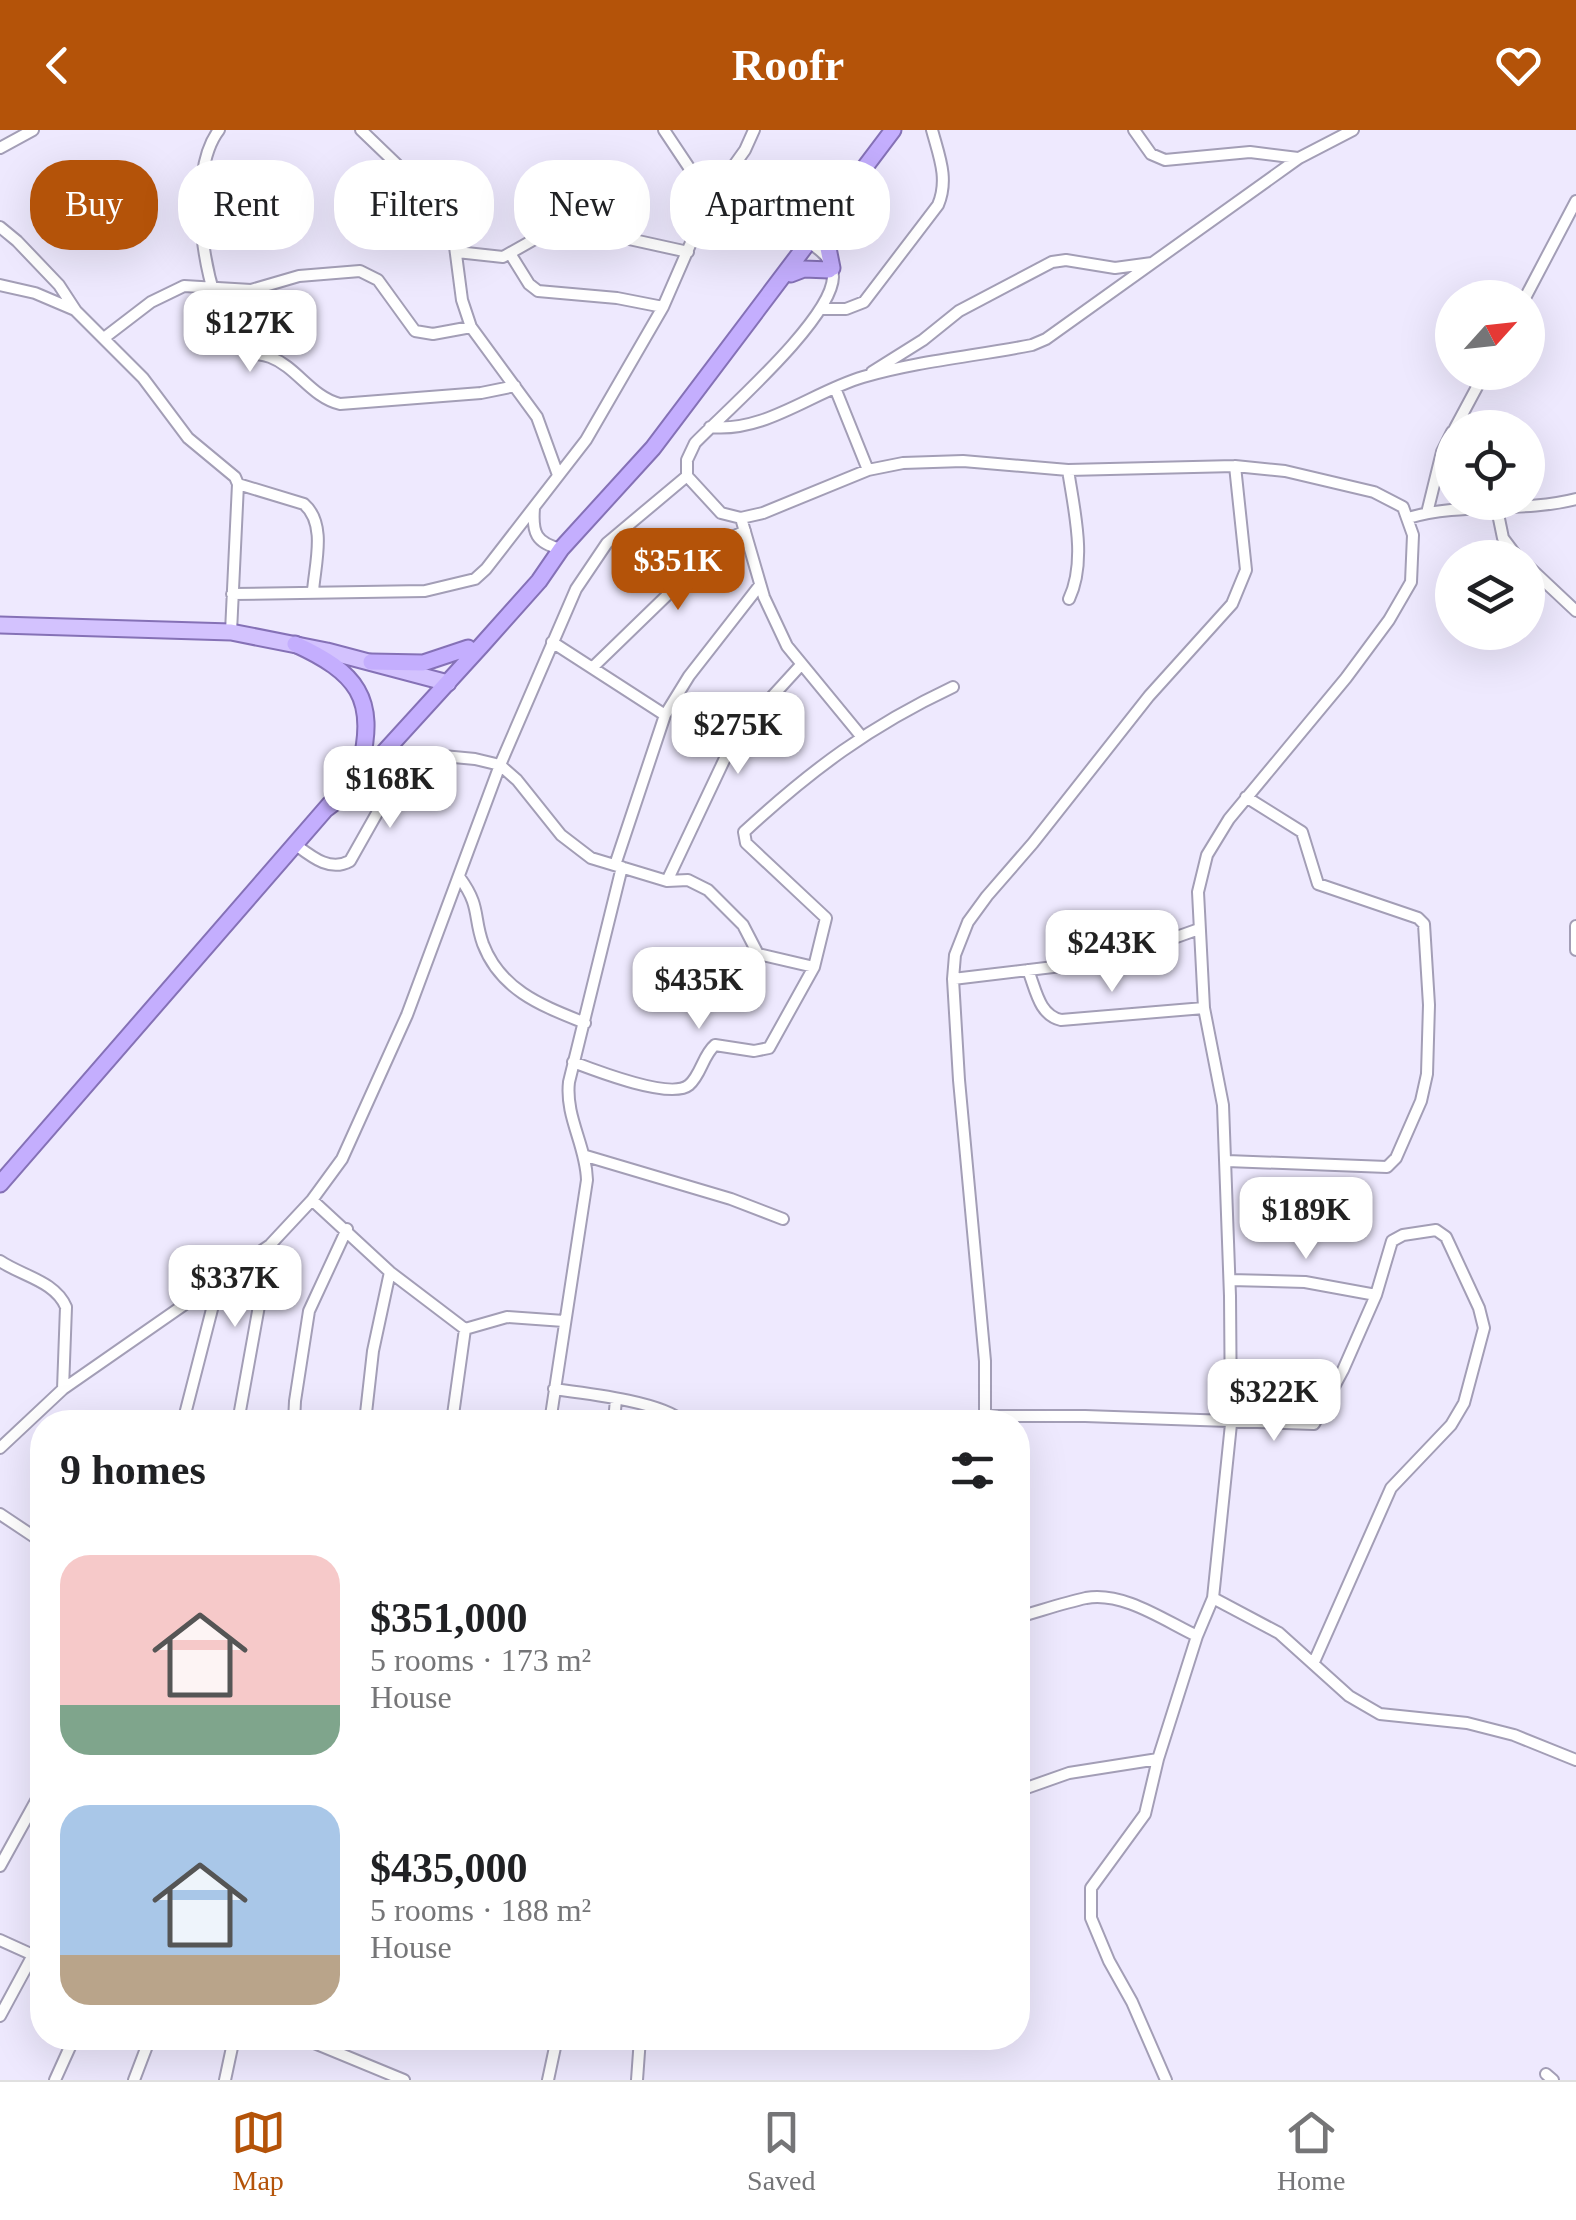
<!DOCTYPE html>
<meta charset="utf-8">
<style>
:root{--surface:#fff;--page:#f2f2f2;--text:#202124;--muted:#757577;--line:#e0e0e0;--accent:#b45309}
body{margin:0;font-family:"Times New Roman",serif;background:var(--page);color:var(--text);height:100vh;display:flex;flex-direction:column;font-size:38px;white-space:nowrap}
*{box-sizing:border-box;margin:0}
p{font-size:32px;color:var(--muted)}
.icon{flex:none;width:55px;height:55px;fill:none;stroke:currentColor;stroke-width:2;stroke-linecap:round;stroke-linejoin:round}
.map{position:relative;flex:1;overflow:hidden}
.drawer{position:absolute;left:30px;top:1280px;width:1000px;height:640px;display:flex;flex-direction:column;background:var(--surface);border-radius:40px;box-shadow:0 10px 40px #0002}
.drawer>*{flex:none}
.guide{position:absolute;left:30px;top:30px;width:1000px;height:90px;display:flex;gap:20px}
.needle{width:65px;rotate:63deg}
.fabs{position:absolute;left:1435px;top:150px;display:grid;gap:20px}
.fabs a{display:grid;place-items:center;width:110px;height:110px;border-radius:50%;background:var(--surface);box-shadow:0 10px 40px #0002;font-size:50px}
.price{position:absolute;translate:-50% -85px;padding:0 22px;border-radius:20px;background:#fff;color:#222;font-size:32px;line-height:65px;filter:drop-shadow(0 2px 5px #0008)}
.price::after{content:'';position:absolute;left:50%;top:60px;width:30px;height:22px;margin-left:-15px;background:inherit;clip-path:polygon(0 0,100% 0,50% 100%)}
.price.on{background:var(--accent);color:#fff}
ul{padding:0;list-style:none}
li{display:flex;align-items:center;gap:30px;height:250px;padding:0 30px}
li span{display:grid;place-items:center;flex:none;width:280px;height:200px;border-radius:30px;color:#555}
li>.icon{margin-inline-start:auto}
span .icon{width:120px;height:120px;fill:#fffc;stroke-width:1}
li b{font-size:42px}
h2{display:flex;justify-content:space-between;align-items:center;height:120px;padding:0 30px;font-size:42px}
.pill{padding:0 35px;border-radius:40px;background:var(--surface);box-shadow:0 10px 40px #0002;font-size:35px;line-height:90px}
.pill.on{background:var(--accent);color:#fff}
header{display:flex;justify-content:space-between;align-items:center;height:130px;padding:0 30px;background:var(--accent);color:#fff;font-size:45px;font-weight:600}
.tabs{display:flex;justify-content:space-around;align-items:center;height:140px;border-top:2px solid var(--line);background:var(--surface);font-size:28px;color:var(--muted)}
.tabs a{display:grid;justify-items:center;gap:5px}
.tabs .on{color:var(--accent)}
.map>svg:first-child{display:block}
</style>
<header><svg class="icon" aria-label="back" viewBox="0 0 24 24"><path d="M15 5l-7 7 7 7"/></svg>Roofr<svg class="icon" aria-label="heart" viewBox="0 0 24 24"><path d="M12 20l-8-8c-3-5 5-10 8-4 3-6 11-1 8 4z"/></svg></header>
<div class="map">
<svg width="1576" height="1950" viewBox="0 0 1576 1950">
<rect width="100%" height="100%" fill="#eee9fe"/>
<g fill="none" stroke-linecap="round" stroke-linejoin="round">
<defs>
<path id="minor" d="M219,0C184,45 204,170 237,213C247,226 256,222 270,227C297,237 311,267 340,274L481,263L515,256
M361,0L436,72L454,109L462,170L471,197L537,287L558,345
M1134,0L1151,24L1165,30L1250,22L1298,28
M0,18L33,0
M710,69L745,20L754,0
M0,97L17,111L59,155L76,181L143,248L188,308L235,347L238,354L231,502
M807,111C821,120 833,129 833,147C832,189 726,281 695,313L687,330V346L721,383L741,388L763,383L868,340L903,333L963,331L1068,340L1235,336L1285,341L1374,362L1403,377L1413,405L1411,452L1389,490L1346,548L1229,689L1207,725L1198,762L1204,878L1223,975L1230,1166L1231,1294L1213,1468L1197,1506L1158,1629L1145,1684L1091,1758V1788L1109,1831L1132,1872L1166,1950
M457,122L503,127L542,105L557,102L611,105L688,122
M511,125L529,154L538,161L617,168L663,177
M0,155L35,163L75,180
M1525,168L1576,71
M823,179H846L864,172L938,75C949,49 939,26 932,0
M104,208L151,172L184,156L251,160L299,146L360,141L378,150L415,201L433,204L471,197
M872,242L923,210L959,181L1052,132L1066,130L1115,138L1152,133
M835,258L868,340
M710,297C765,303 812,262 863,247C918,231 976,226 1032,215L1046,209L1299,28L1353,0
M1455,298L1485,242
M1235,336L1246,440L1232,474L1149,566L1033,713L987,766L968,792L955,825L953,849L959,950L985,1231V1286H1085L1314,1294L1343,1240L1376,1165L1392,1111L1403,1105L1436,1100L1446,1107L1479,1178L1484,1198L1464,1273L1451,1295L1391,1358L1314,1532
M1068,340C1074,380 1087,431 1069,469
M238,354L304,374C327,394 315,434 313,461
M534,378C532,403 536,413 561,419
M1497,379L1503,408L1518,428
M1427,383L1442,322L1452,302
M741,388L764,467L787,516L861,606
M1408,388C1462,372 1521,383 1576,369
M1528,436L1576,481
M232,464L425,461L475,449L486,439L586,310L663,177L710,69L664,0
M552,512L665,585
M592,538L722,412L745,401
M296,715C312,727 330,742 350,731L407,630L422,624L475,629L500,635L517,650L561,705L591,728L667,751L688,750L708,760L743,795L758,824L814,837
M615,735L665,585L689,546L760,455
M460,748C481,777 473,786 483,814C501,861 543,876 585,893
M667,751L727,624L758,582L800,536
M1576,796V820
M1028,840C1036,860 1039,885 1061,890L1204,878
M953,849L1112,830L1199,799
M573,932C594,940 671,970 689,955C701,945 703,925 715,915L754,921L769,918L814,837L826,788L746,713L744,702C811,640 870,596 953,557
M586,1026L731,1069L783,1089
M1227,1031L1387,1037L1396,1028L1421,971L1427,944L1429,875L1424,794L1418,788L1318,754L1302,702L1246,667
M312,1070L390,1142L465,1199L507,1187L564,1191
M0,1131C22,1146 55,1151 66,1177L63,1259
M1230,1150L1305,1152L1376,1165
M554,1259C584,1263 664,1272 683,1292
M183,1292L220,1148
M238,1292L270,1115
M294,1292L295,1271L309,1181L347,1099
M365,1292L373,1221L390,1142
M452,1292L465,1199
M550,1292L587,1050C586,1015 565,987 569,952L622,737
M614,1292L616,1269
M0,1318L63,1259L270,1115L312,1070L342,1029L407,885L500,635L576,459L607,413L687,346
M0,1384L42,1412
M1213,1468L1279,1503L1349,1566L1380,1584L1467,1593L1514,1605L1576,1630
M1018,1487C1040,1481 1063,1473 1086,1468C1123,1461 1165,1491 1197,1506
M1018,1661L1069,1643L1158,1629
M0,1736L42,1660
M0,1810L33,1825L0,1886
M302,1908L404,1950
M1546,1944L1553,1950
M55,1950L74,1908
M134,1950L150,1908
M225,1950L234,1908
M548,1950L557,1908
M637,1950L640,1908"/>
<path id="primary" d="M0,495L231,502L327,521L448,553"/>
<path id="trunk" d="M828,97L826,108L832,138
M791,144L804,139L829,140
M295,514C356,542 378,568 360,636
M371,532L423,533L468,518
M326,679L346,664L481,516L539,451L561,419L653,318L893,0
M0,1054L330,674"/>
</defs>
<!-- minor casing -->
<use href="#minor" stroke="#a39eb6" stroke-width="14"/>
<!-- primary casing -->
<use href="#primary" stroke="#8571b6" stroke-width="19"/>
<!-- trunk casing -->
<use href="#trunk" stroke="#8571b6" stroke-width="19"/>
<!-- minor -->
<use href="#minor" stroke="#fff" stroke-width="10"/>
<!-- primary -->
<use href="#primary" stroke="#d3c2fe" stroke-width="15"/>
<!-- trunk -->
<use href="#trunk" stroke="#c4aefe" stroke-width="15"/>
</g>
</svg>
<div class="fabs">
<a><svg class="needle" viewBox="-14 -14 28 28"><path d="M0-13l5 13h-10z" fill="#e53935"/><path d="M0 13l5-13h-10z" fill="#757577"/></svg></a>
<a><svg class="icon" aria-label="locate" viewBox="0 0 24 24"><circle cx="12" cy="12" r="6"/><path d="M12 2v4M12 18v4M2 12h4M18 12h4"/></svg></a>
<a><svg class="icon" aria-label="layers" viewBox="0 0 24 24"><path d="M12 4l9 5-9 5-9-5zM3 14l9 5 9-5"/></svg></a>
</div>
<b class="price" style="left:250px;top:245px">$127K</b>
<b class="price on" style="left:678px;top:483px">$351K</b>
<b class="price" style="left:738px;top:647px">$275K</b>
<b class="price" style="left:390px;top:701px">$168K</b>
<b class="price" style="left:1112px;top:865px">$243K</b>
<b class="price" style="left:699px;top:902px">$435K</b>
<b class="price" style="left:1306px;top:1132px">$189K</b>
<b class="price" style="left:235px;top:1200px">$337K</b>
<b class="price" style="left:1274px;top:1314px">$322K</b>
<div class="guide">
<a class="pill on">Buy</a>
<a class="pill">Rent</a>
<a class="pill">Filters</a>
<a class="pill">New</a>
<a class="pill">Apartment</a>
</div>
<section class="drawer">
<h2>9 homes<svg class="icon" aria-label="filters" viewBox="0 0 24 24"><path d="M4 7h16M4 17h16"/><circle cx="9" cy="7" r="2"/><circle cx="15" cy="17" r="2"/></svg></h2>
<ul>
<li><span style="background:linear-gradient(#f6c9c9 75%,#7fa58c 0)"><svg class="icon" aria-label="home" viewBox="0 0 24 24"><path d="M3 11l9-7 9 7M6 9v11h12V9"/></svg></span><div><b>$351,000</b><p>5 rooms · 173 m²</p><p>House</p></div></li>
<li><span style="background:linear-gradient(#a9c7e8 75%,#b9a48a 0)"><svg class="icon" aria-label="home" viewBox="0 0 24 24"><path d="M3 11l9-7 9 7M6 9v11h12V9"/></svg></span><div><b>$435,000</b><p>5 rooms · 188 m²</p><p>House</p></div></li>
</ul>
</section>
</div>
<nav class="tabs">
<a class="on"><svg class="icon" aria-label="map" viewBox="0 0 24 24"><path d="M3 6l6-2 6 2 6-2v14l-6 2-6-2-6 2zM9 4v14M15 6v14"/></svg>Map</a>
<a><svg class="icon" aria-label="saved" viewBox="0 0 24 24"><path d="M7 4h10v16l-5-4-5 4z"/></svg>Saved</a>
<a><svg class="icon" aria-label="home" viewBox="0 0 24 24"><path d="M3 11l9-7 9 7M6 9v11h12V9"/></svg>Home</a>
</nav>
